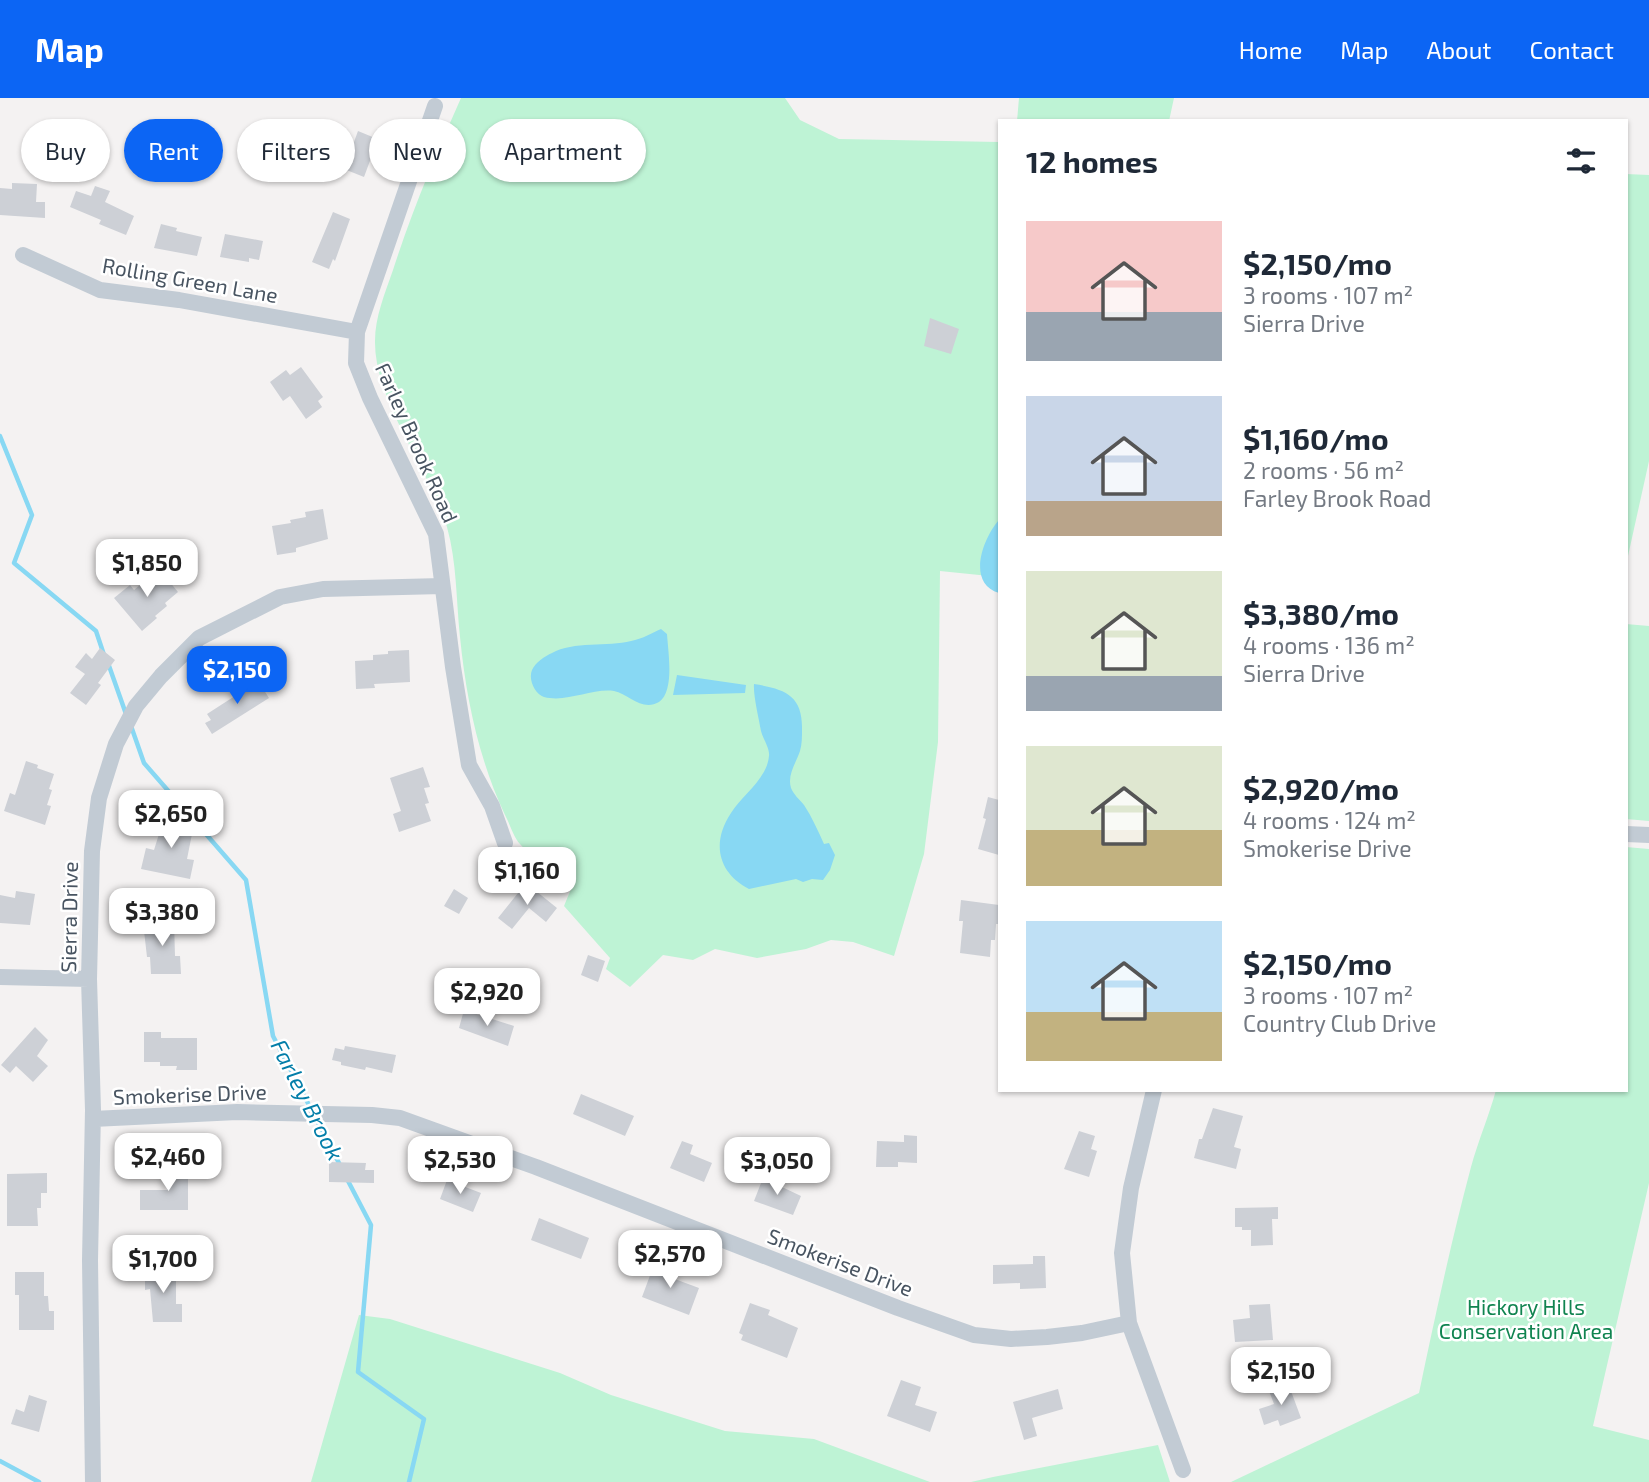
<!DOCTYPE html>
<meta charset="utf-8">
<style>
:root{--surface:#fff;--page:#f6f6f7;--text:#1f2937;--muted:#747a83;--accent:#0c65f4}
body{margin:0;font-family:"Exo 2",sans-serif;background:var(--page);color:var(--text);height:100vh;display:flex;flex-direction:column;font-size:26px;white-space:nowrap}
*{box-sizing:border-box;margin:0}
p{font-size:23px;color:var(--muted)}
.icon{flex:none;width:38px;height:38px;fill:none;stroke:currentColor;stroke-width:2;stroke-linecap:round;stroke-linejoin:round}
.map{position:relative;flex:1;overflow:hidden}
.details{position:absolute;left:998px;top:21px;width:630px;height:973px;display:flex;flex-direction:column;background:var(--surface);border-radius:0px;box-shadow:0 2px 5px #0004}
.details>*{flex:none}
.banner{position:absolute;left:21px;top:21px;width:665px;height:63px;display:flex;gap:14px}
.price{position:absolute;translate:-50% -60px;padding:0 16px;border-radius:14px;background:#fff;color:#222;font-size:23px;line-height:46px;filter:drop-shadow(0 2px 4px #0008)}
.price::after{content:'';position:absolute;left:50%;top:42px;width:21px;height:16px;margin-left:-10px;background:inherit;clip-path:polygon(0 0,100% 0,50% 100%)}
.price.active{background:var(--accent);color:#fff}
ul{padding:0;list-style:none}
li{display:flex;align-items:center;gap:21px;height:175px;padding:0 28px}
li span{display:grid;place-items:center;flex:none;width:196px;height:140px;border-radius:0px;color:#555}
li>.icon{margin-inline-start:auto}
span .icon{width:84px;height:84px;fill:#fffc;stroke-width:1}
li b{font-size:30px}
h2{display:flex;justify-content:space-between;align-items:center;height:84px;padding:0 28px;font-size:30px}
.pill{padding:0 24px;border-radius:32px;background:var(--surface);box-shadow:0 2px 5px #0004;font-size:24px;line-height:63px}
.pill.active{background:var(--accent);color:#fff}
header{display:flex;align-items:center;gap:42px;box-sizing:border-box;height:98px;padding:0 35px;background:var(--accent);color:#fff}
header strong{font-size:33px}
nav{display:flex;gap:38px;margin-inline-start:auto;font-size:24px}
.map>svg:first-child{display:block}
</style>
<header>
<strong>Map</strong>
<nav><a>Home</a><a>Map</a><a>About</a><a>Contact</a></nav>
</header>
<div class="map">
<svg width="1649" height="1384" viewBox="0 0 1649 1384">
<rect width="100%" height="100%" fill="#f4f2f2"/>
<!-- green -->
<path fill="#bef3d5" d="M461,0H785L800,22L839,41L999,44V479L940,473L938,644L924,756L894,858L853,844L831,842L806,851L757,860L715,851L693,862L663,857L630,889L606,871L610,860L564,808L571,791C554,776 534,762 520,746C513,738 510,726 505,717C479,662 466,600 460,539C456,502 457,465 447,429C429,371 374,302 375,243C375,219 385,195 393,172C412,113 436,56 461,0Z
M1019,0H1174L1169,23H1017Z
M1626,76L1649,77V363L1626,467Z
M1626,526L1649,528V723L1626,721Z
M1626,749L1649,751V1085L1593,1328L1649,1342V1384H1231L1419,1295C1435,1219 1451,1144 1471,1069C1478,1043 1489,1018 1496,992H1626Z
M359,1217L390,1221L560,1275L611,1297L725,1333L814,1341L930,1384H311Z
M1158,1347L1170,1384H971L993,1379Z"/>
<!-- water -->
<path fill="#88d8f3" d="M999,422V495C966,485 983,440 999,422Z
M661,531L667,536C668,553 675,593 659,604C642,614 629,596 614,593C592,590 567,605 544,599C535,596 528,582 532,572C535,565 545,558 552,555C573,543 608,549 631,543C642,541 652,535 661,531Z
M677,577L746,587L745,595L673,597Z
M754,586C785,591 803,597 802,632C802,639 802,646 800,653C796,665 787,677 791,690C794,697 799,701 804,707C812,719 818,733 824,746L829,745L835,757L830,772L823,782L812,781L803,784L796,781L749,791C718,775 711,745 731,715C742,697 767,681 769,658C770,650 763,641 761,633C759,621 753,597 754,586Z"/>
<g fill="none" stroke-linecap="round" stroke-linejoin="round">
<!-- stream -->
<path stroke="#88d8f3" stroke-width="4.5" d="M0,338L32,417L14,465L96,533L104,557
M108,565L126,616
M131,628L144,665L246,782L273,938L311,1011
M315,1019L340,1067
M347,1081L371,1127L358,1274L424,1321L409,1384
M0,1363L39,1384"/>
</g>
<!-- building -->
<path fill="#cdd0d6" d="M358,33L375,40L371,51L374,52L364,79L344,71Z
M12,85L37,86L36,104H45V120L0,117V90L12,91Z
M95,88L110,93L105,104L134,118L126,137L99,126L101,122L70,109L76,93L91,98Z
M333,114L350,121L335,163L333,161L329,171L312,164Z
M161,126L177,130L176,133L202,139L197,158L154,150Z
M225,136L263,143L259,162L249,160V164L220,159Z
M930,220L959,231L951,256L924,248Z
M301,269L323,299L318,303L322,309L306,321L290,298L283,303L270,284L286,272L290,277Z
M323,411L328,441L296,450V454L277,457L272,428L291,425L290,422L306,419L305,414Z
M159,471L178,494L165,505L167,508L155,518L157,520L142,533L114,500L130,487L134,492Z
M100,550L115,562L98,585L101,587L86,607L70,595L85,576L75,569L86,555L92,561Z
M409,552L410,584L374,586L375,590L356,591L355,563L373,562V557L388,556V553Z
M258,583L269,600L212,636L205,625L211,622L207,616L238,596L236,594L251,584L252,587Z
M26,663L38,667L37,670L54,676L49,691L52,692L47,707L51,708L45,727L4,713L10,695L15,697Z
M423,669L430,689L424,690L429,705L425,706L431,723L399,734L393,716L401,713L390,680Z
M988,699L999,702V757L978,751L986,721L983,720Z
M164,720L194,726L187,761L194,762L190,781L141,771L146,750L154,752Z
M526,785L557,810L546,824L529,810L512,831L498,820Z
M454,791L468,800L459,816L444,808Z
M16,793L35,796L30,827L0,825V797L15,800Z
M961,802L999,807V826H996L995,842H991L990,859L960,855L963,823H959Z
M174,823L175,858H180L181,876H151L150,859H147L143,824Z
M588,857L605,863L598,884L581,877Z
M464,912L514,928L508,948L459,930Z
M35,929L48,942L37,958L48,968L33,984L16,968L10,975L1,967Z
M144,934H161V940H197V972H176L177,968H160V964H144Z
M345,948L396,957L392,975L366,969L365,972L341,967V964L332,962L335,950L344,952Z
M581,996L634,1018L625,1038L573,1016Z
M1213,1010L1243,1018L1234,1049L1241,1051L1236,1071L1194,1060L1199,1041H1202Z
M1079,1033L1095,1038L1091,1051L1097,1053L1089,1079L1064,1071Z
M904,1037L917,1038V1065L898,1064V1069H876L877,1043L904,1044Z
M682,1043L693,1047L690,1056L712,1065L704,1084L670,1070Z
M329,1064L366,1065L365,1072H374V1085L329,1084Z
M167,1070H188V1112H140V1092H167Z
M47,1075V1095H41V1110H37L38,1128H7V1076Z
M763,1080L801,1098L793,1117L754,1103Z
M447,1082L481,1095L473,1114L440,1101Z
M1278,1109V1121H1272L1273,1147L1251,1148V1132H1242V1129H1235V1110Z
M539,1120L589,1140L581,1161L531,1142Z
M1033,1158H1045L1046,1190L1020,1191V1185L993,1186V1167L1033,1166Z
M655,1164L675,1171L672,1180L699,1190L689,1217L642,1199Z
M145,1171H176V1206H182V1224H153L150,1191L145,1192Z
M15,1174H44V1198H48L49,1213H54V1232H19V1197H15Z
M750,1205L770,1212L768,1217L798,1230L787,1260L741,1242L743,1237L739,1235Z
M1270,1206L1273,1242L1235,1244L1233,1222L1250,1220L1249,1207Z
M901,1282L921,1289L915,1307L937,1314L930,1334L887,1318Z
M1288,1285L1301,1320L1280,1328L1278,1322L1264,1327L1259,1311L1274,1306L1269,1293Z
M1058,1291L1063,1311L1032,1320L1037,1338L1024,1342L1013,1304Z
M29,1297L47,1303L39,1334L11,1326L16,1311L24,1314Z"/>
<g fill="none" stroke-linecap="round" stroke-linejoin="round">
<!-- street -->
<path stroke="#c2cbd4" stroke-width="16" d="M435,8L357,234L356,265L370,300L436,436L453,569L469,667L492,708L505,745
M23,157L100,192L179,202L357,234
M1626,736L1649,737
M0,879L89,881
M1154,992L1131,1090L1122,1155L1129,1225L1183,1372
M93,1021L237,1014L372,1017L400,1020L536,1069L898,1210L974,1237L1011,1241L1047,1239L1082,1235L1129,1225
M93,1384L90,1162L93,1012L89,881L92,753L99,700L116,646L136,608L161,578L199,540L280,499L323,491L442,488"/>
</g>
<g text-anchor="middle" stroke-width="5" stroke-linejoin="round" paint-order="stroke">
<!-- street labels -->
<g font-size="21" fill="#485461" stroke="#fff">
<text transform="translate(190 183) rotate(10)" y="7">Rolling Green Lane</text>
<text transform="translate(416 345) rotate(66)" y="7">Farley Brook Road</text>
<text transform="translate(70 819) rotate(-89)" y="7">Sierra Drive</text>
<text transform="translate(190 997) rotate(-2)" y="7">Smokerise Drive</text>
<text transform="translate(840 1165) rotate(21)" y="7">Smokerise Drive</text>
</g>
<!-- park labels -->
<g font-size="21" fill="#108450" stroke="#fff">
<text x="1526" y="1217">Hickory Hills<tspan x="1526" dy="24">Conservation Area</tspan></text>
</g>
<!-- water labels -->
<g font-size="23" font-style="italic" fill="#037ea9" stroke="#fff">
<text transform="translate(307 1002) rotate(63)" y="8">Farley Brook</text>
</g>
</g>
</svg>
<b class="price" style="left:147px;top:501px">$1,850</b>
<b class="price active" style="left:237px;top:608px">$2,150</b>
<b class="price" style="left:171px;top:752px">$2,650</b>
<b class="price" style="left:527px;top:809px">$1,160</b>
<b class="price" style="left:162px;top:850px">$3,380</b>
<b class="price" style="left:487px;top:930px">$2,920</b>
<b class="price" style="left:168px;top:1095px">$2,460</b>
<b class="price" style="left:460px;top:1098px">$2,530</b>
<b class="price" style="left:777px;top:1099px">$3,050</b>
<b class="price" style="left:670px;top:1192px">$2,570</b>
<b class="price" style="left:163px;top:1197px">$1,700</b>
<b class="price" style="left:1281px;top:1309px">$2,150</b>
<div class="banner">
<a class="pill">Buy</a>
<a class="pill active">Rent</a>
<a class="pill">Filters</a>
<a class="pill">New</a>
<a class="pill">Apartment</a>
</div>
<section class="details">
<h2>12 homes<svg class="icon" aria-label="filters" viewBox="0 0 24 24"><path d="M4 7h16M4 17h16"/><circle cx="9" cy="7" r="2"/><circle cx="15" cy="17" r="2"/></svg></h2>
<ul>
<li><span style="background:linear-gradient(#f6c9c9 65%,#9aa5b1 0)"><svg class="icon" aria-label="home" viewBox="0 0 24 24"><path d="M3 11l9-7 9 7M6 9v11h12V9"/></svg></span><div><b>$2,150/mo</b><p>3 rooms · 107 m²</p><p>Sierra Drive</p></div></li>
<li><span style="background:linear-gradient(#c9d6e8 75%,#b9a48a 0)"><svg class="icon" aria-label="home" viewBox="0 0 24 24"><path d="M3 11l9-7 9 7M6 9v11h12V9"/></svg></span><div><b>$1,160/mo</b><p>2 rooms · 56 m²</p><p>Farley Brook Road</p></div></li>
<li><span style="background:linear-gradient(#dfe7d0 75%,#9aa5b1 0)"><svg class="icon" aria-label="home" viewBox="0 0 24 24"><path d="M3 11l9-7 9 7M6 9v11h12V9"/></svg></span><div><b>$3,380/mo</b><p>4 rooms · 136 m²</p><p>Sierra Drive</p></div></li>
<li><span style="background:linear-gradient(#dfe7d0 60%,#c2b280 0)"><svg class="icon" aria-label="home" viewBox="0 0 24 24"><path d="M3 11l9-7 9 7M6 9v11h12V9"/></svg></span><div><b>$2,920/mo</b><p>4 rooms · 124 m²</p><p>Smokerise Drive</p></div></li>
<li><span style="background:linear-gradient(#bfe0f5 65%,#c2b280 0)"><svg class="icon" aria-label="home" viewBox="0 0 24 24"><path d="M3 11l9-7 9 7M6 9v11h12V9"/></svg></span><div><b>$2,150/mo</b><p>3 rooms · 107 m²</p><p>Country Club Drive</p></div></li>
</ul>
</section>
</div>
